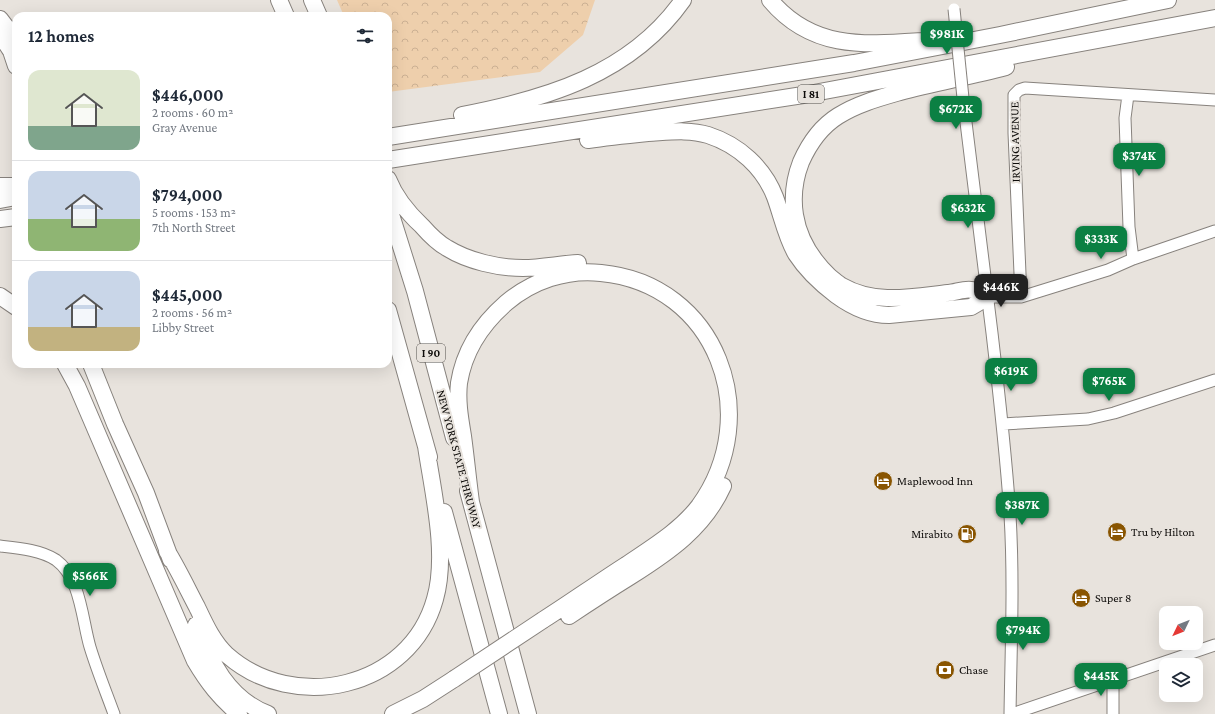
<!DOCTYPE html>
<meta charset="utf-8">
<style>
:root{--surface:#fff;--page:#f6f6f7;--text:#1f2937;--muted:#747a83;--line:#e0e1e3;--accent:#0b8043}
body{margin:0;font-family:"Crimson Pro",serif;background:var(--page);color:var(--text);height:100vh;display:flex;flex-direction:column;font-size:15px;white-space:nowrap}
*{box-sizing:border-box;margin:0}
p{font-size:13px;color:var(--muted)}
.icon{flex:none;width:22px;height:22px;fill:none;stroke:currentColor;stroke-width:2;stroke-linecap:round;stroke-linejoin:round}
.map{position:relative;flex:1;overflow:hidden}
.side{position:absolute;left:12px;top:12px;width:380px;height:356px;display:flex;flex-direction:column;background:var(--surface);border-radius:12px;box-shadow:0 4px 16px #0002}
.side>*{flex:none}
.needle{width:26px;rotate:227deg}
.fabs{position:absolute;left:1159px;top:606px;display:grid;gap:8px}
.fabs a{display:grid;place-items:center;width:44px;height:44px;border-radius:8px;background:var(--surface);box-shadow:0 4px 16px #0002;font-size:20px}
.price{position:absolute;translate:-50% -34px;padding:0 9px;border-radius:8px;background:var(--accent);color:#fff;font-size:13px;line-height:26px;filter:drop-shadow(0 1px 2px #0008)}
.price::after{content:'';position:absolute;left:50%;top:24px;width:12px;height:9px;margin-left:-6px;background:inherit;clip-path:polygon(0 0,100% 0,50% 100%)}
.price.active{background:#222;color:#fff}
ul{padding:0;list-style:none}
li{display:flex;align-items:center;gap:12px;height:100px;padding:0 16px}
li+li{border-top:1px solid var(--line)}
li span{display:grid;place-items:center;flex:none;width:112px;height:80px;border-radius:12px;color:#555}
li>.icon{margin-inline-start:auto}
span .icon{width:48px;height:48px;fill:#fffc;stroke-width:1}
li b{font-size:17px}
h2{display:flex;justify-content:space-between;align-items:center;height:48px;padding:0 16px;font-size:17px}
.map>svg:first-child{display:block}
</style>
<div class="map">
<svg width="1215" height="714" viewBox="0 0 1215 714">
<defs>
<pattern id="forest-crowns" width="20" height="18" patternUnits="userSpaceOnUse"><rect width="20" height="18" fill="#eecfac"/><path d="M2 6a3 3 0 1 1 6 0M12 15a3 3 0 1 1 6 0" fill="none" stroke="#cbb093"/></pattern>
</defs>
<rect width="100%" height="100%" fill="#e8e3dd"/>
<!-- forest -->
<path fill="url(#forest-crowns)" d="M337,0H595L583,35L540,72L388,92V16H344Z"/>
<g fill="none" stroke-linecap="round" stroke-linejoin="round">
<defs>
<path id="minor" d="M1128,95L1125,118L1129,227L1133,259
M963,98C973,177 983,255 992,333C999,393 1006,454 1010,515C1014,581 1011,648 1010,714
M988,297H1021L1108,270L1133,259L1215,231
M1021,297L1014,133V95L1019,90L1025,88L1215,100
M1003,424L1088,419L1114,413L1215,380
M0,546C18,548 41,550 56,560C81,578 82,620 90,647C97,670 106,692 114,714
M1113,680V714
M1012,714L1215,645"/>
<path id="highway" d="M279,0L286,16
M312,0L319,16
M770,0C812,50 864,45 923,41
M0,19L16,40
M0,34L11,51L16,66
M462,115C546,99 631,74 683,0
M388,137L854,63L1000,35L1168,0
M588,140C608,137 628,135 648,133C668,132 689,129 708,135C739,145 764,168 775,197C782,216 786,237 796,254C807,271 820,283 836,295C851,306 870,315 889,315L971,307L988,297
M388,160L803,95L1215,18
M388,179C395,197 408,213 422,226C429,234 438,243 447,248C468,261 498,268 523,268C541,268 560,264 578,263
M0,186H16
M0,200L16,197
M388,205L415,291L454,438
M0,219L16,217
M0,296L16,307
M988,297C983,295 977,291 972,290C965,288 955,293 948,293C912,297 875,305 842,286C838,284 834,280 830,277C812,260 799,240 795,215C792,196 794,180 801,162C809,144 822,126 838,116C857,104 879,98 900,92C935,83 971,76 1006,67
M388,310L429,457
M65,364L77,386L195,661C208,683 220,698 239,714
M91,364L115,424L146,493L171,560
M468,491L528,714
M471,502C468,480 466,458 463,436C460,418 457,401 459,383C464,351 482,324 506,303C532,281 566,269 601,273C717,284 765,415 699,506C680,531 651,548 626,565C598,583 571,602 543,620
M444,512L499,714
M167,551C178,569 187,588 197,607C205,624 213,642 227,655C294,714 410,689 435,599C448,554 433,493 426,446
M569,616C590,602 610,589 631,576C669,552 704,528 723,486
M196,625C210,661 228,699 268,714
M393,714L423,699L454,679"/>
</defs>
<!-- minor casing -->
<use href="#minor" stroke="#87827d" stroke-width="13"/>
<!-- highway casing -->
<use href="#highway" stroke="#87827d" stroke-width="18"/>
<!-- minor -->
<use href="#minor" stroke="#fff" stroke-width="11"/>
<!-- highway -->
<use href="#highway" stroke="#fff" stroke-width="16"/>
<defs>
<path id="minor-bridge" d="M954,9L963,98"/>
<path id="highway-bridge" d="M454,679L543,620"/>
</defs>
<!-- minor-bridge casing -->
<use href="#minor-bridge" stroke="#87827d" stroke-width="13" stroke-linecap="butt"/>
<!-- highway-bridge casing -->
<use href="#highway-bridge" stroke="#87827d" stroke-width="18" stroke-linecap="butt"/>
<!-- minor-bridge -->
<use href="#minor-bridge" stroke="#fff" stroke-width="11"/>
<!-- highway-bridge -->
<use href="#highway-bridge" stroke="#fff" stroke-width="16"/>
</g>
<!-- icons -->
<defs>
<symbol id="hotel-disc" viewBox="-11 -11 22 22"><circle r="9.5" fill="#895501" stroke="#e8e3dd"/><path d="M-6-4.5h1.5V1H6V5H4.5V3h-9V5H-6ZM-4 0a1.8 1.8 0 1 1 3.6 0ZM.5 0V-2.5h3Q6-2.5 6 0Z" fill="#fff"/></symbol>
<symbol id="fuel-disc" viewBox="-11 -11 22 22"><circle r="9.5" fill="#895501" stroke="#e8e3dd"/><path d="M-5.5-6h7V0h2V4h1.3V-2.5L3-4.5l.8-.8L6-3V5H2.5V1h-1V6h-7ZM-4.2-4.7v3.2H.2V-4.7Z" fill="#fff"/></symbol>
<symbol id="bank-disc" viewBox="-11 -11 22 22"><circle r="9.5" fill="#895501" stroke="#e8e3dd"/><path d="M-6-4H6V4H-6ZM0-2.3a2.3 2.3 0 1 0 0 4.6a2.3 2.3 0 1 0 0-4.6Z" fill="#fff"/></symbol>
</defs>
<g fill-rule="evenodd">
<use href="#hotel-disc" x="872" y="470" width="22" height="22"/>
<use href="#hotel-disc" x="1106" y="521" width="22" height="22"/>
<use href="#fuel-disc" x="956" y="523" width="22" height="22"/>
<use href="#hotel-disc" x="1070" y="587" width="22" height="22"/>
<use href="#bank-disc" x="934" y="659" width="22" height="22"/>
</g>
<g text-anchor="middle" stroke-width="4" stroke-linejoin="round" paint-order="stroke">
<!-- shield labels -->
<g fill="#e8e3dd" stroke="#4f4c49" stroke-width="1">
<rect x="798" y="85" width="26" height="18" rx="3"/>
<rect x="417" y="344" width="28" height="18" rx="3"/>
</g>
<g font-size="11" font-weight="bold" fill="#0d0b09">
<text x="811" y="98">I 81</text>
<text x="431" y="357">I 90</text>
</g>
<!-- street labels -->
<g font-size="12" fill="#0d0b09" stroke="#e8e3dd">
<text transform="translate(1015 142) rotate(-91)" y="4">IRVING AVENUE</text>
<text transform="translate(459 459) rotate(75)" y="4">NEW YORK STATE THRUWAY</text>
</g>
<!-- poi labels -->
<g font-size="12" fill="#0d0b09" stroke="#e8e3dd" text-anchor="start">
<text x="897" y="485">Maplewood Inn</text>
<text x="1131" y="536">Tru by Hilton</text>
<text x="953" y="538" text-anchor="end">Mirabito</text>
<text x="1095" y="602">Super 8</text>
<text x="959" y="674">Chase</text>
</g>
</g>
</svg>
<div class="fabs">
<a><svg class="needle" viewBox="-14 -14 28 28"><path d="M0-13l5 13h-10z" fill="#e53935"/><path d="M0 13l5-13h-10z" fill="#747a83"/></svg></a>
<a><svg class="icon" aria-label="layers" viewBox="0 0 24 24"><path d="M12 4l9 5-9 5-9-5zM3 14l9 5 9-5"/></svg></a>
</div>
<b class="price" style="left:947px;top:55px">$981K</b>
<b class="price" style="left:956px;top:130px">$672K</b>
<b class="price" style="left:1139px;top:177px">$374K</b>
<b class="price" style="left:968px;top:229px">$632K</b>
<b class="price" style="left:1101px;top:260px">$333K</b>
<b class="price active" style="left:1001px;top:308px">$446K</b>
<b class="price" style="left:1011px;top:392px">$619K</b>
<b class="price" style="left:1109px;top:402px">$765K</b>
<b class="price" style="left:1022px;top:526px">$387K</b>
<b class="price" style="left:90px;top:597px">$566K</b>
<b class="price" style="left:1023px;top:651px">$794K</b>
<b class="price" style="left:1101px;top:697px">$445K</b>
<section class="side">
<h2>12 homes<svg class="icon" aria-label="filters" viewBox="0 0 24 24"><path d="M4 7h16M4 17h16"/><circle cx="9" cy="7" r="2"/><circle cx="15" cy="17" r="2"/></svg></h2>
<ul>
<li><span style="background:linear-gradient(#dfe7d0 70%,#7fa58c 0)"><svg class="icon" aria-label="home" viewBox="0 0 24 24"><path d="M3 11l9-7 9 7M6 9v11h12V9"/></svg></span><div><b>$446,000</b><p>2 rooms · 60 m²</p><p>Gray Avenue</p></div></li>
<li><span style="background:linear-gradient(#c9d6e8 60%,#8fb573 0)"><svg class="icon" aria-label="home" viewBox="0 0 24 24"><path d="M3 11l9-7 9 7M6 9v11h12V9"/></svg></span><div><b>$794,000</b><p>5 rooms · 153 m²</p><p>7th North Street</p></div></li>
<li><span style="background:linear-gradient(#c9d6e8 70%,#c2b280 0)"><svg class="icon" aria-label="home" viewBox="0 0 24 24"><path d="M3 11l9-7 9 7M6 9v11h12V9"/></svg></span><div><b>$445,000</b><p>2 rooms · 56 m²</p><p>Libby Street</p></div></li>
</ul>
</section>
</div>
